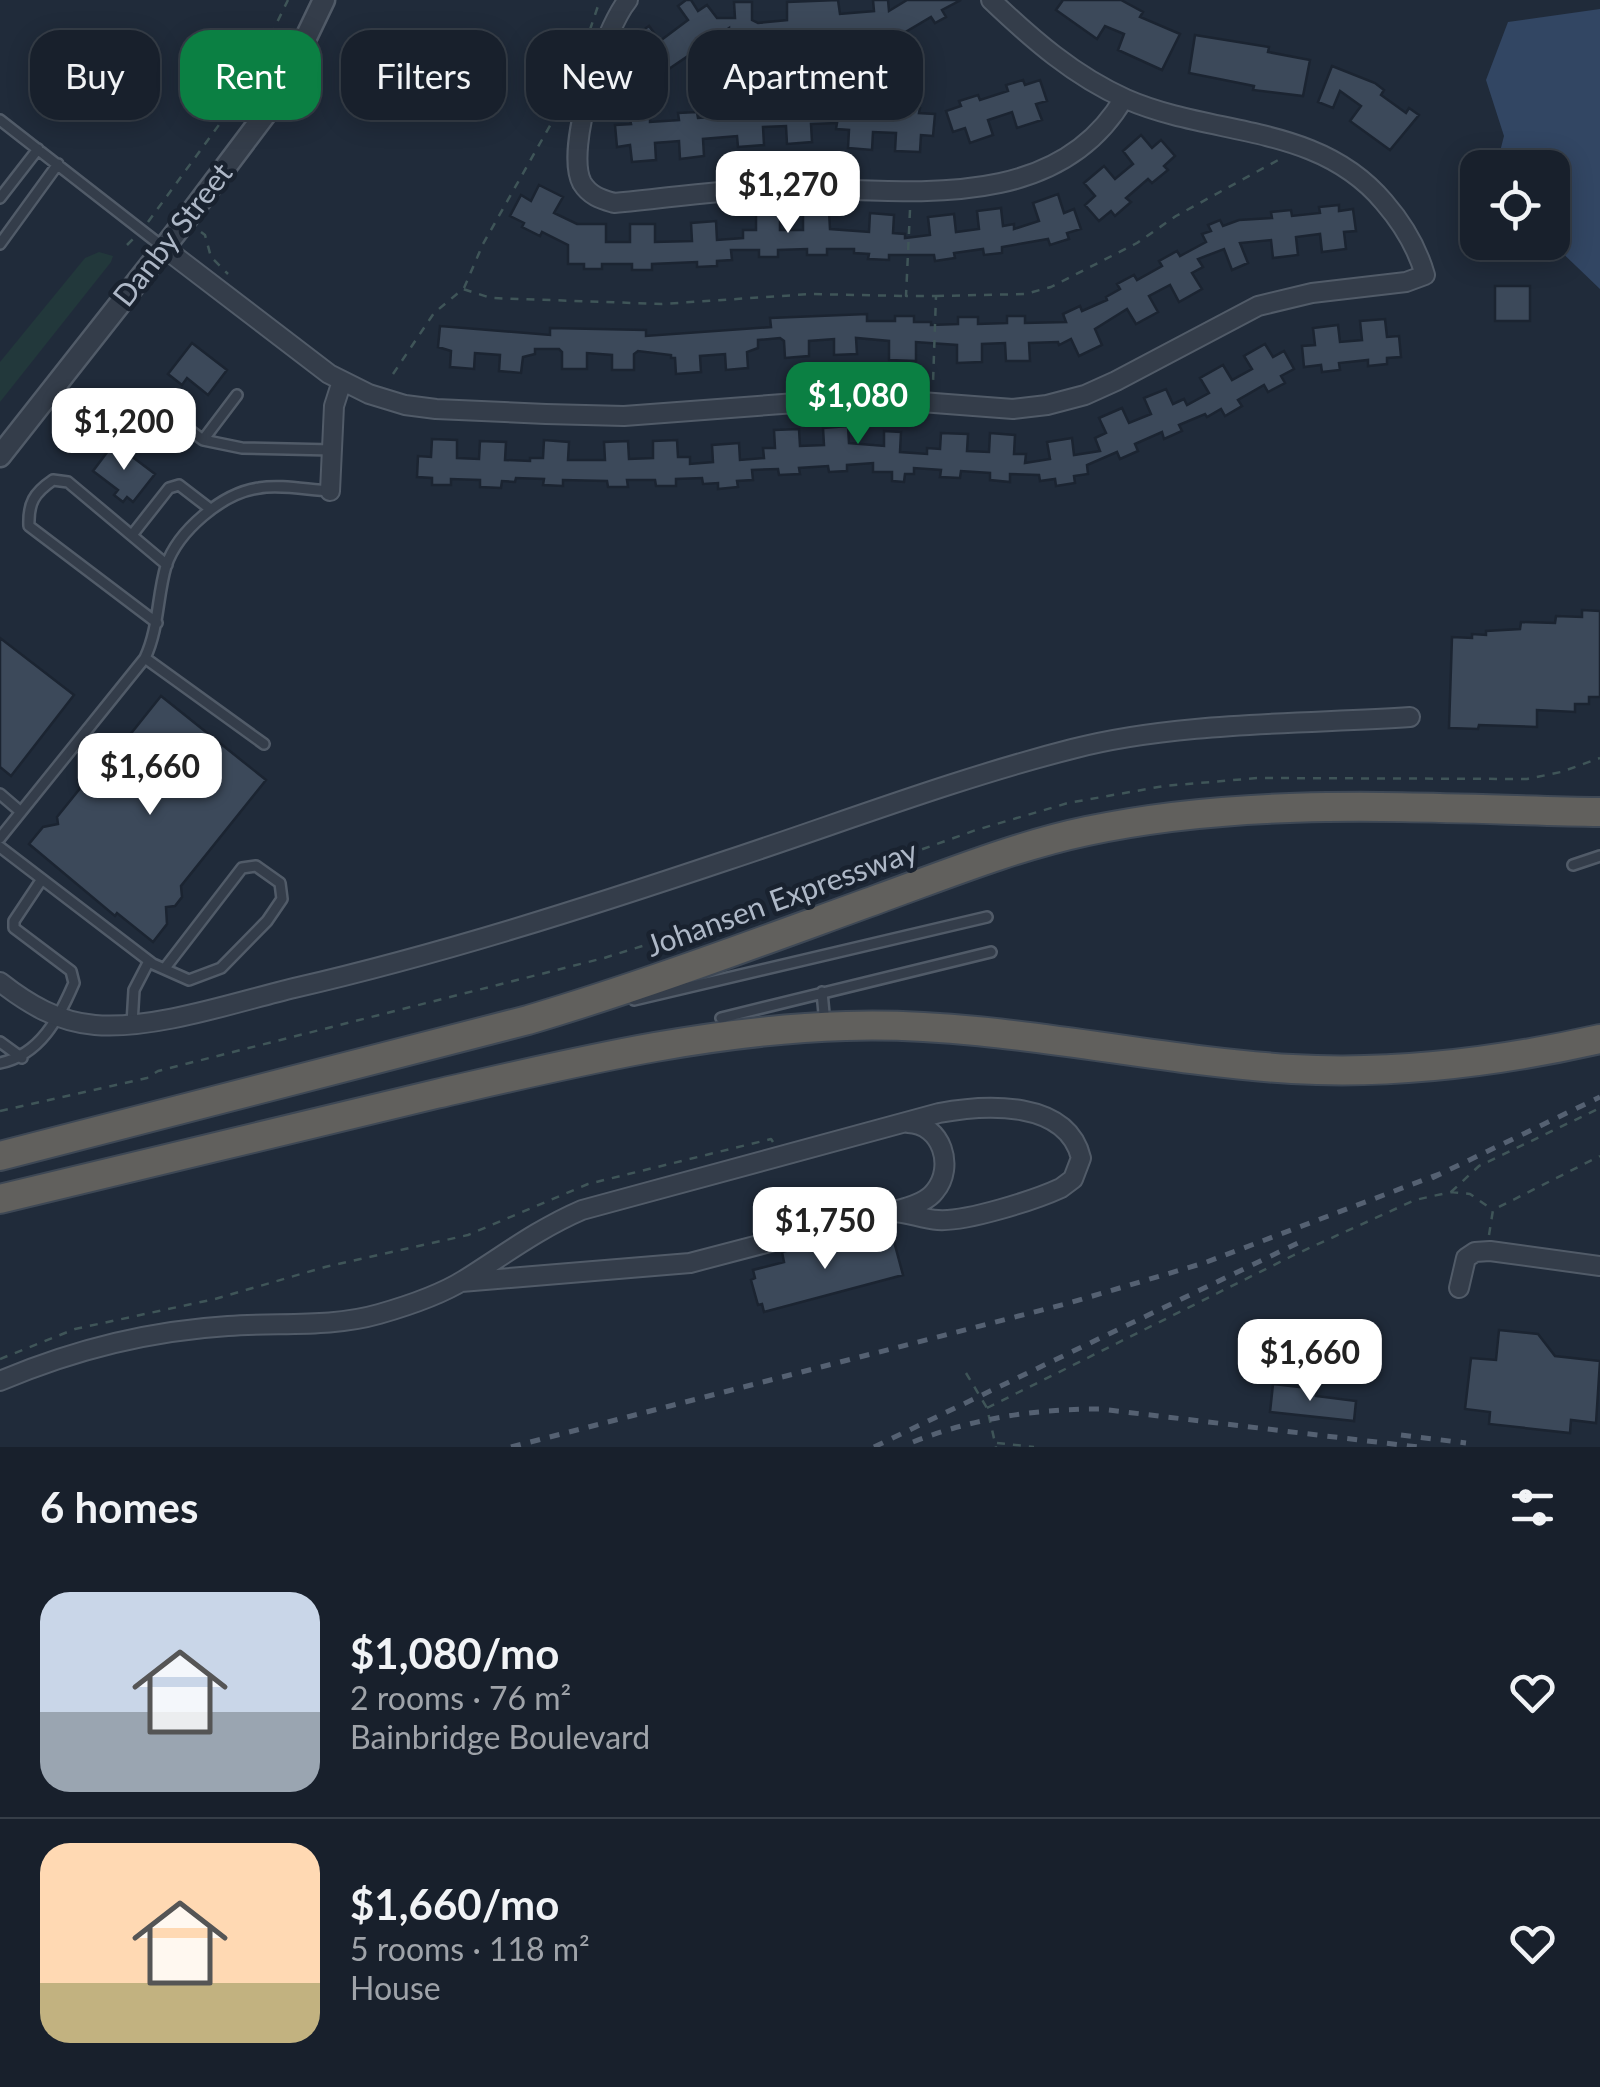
<!DOCTYPE html>
<meta charset="utf-8">
<style>
:root{--surface:#18202c;--page:#212834;--text:#f1f3f6;--muted:#9fa3a9;--line:#363e48;--accent:#0b8043}
body{margin:0;font-family:Lato,sans-serif;background:var(--page);color:var(--text);height:100vh;display:flex;flex-direction:column;font-size:38px;white-space:nowrap}
*{box-sizing:border-box;margin:0}
p{font-size:32px;color:var(--muted)}
.icon{flex:none;width:55px;height:55px;fill:none;stroke:currentColor;stroke-width:2;stroke-linecap:round;stroke-linejoin:round}
.map{position:relative;height:1447px;overflow:hidden}
.sheet{display:flex;flex-direction:column;background:var(--surface);flex:1}
.sheet>*{flex:none}
.hud{position:absolute;left:30px;top:30px;width:1000px;height:90px;display:flex;gap:20px}
.buttons{position:absolute;left:1460px;top:150px;display:grid;gap:20px}
.buttons a{display:grid;place-items:center;width:110px;height:110px;border-radius:20px;background:var(--surface);box-shadow:0 5px 25px #0003,0 0 0 2px var(--line);font-size:50px}
.price{position:absolute;translate:-50% -85px;padding:0 22px;border-radius:20px;background:#fff;color:#222;font-size:32px;line-height:65px;filter:drop-shadow(0 2px 5px #0008)}
.price::after{content:'';position:absolute;left:50%;top:60px;width:30px;height:22px;margin-left:-15px;background:inherit;clip-path:polygon(0 0,100% 0,50% 100%)}
.price.selected{background:var(--accent);color:#fff}
ul{padding:0;list-style:none}
li{display:flex;align-items:center;gap:30px;height:250px;padding:0 40px}
li+li{border-top:2px solid var(--line)}
li span{display:grid;place-items:center;flex:none;width:280px;height:200px;border-radius:30px;color:#555}
li>.icon{margin-inline-start:auto}
span .icon{width:120px;height:120px;fill:#fffc;stroke-width:1}
li b{font-size:42px}
h2{display:flex;justify-content:space-between;align-items:center;height:120px;padding:0 40px;font-size:42px}
.pill{padding:0 35px;border-radius:30px;background:var(--surface);box-shadow:0 5px 25px #0003,0 0 0 2px var(--line);font-size:35px;line-height:90px}
.pill.selected{background:var(--accent);color:#fff}
.map>svg:first-child{display:block}
</style>
<div class="map">
<svg width="1600" height="1447" viewBox="0 0 1600 1447">
<rect width="100%" height="100%" fill="#202b3a"/>
<!-- green -->
<path fill="#22383b" d="M99,252L113,256L111,262L0,402V362L85,258Z"/>
<!-- water -->
<path fill="#324663" d="M1600,9V289L1552,243V168L1496,167L1504,136L1486,80L1508,22Z"/>
<!-- building -->
<path fill="#3c495a" stroke="#1b2431" stroke-width="2.5" d="M686,0H691L698,11L707,5L717,18H735L734,2H752V20L758,23L787,20V2L838,0L840,14L874,11L873,0H888L889,11L907,0H961L942,10L946,17L935,23L931,17L897,37L878,39V41L811,44V48H788V51H752V48H729V28L657,77L639,52L645,48L636,35L649,26L660,41L688,20L678,6Z
M1063,0H1121L1143,12L1140,17L1180,34L1162,70L1118,50L1124,34L1105,26L1097,39L1056,10Z
M1195,35L1269,47L1268,52L1310,60L1303,96L1253,90L1254,86L1189,73Z
M1332,66L1375,83L1384,90L1381,95L1406,113L1409,108L1419,115L1390,150L1350,121L1361,106L1340,91L1333,108L1318,102Z
M1023,80L1025,85L1040,80L1047,101L1036,104L1042,120L1017,128L1012,112L988,120L993,135L970,143L965,128L953,132L946,111L961,106L959,101L978,95L980,100L1008,91L1006,85Z
M789,98H808V104L822,103L823,107L853,109V103L872,105V110L900,112L901,106L920,108L919,113L935,114L933,136L921,135L920,152L895,151L896,133L873,132L872,150L848,148L849,130L836,129L837,123L811,124L812,142L787,144L786,126L763,127L764,145L738,147L737,136L703,139L704,156L680,159L679,141L655,143L656,160L632,162L630,145L617,147L615,125L631,124L630,119L650,117V122L679,120L678,113L697,112L698,118L724,116V108L739,107V101L759,100L760,106L789,105Z
M1141,135L1152,148L1161,140L1175,156L1164,166L1168,170L1152,183L1148,179L1126,198L1131,202L1115,216L1111,211L1099,221L1085,205L1095,196L1084,183L1104,166L1115,179L1133,164L1123,151Z
M539,185L563,197L554,213L577,224H606V242H630V224H655V242L692,241L691,223L716,221L717,240L743,238V230H756V212H780V230H803V212L829,211L830,229L869,232L870,213L894,215L893,233L905,234V238L930,235L928,217L954,214L956,232L979,229L977,211L1001,208L1003,226L1014,224V229L1039,221L1033,203L1058,194L1064,213L1074,209L1081,229L1067,233L1069,239L1050,245L1048,239L1002,247V253L984,255L983,249L954,253L955,258L935,261L934,255H889V260L868,259L869,254L854,253V249H827V255H807V249L778,250V257H759V250H731L732,260L717,261V266L697,267V262L652,264V270H632V264H602V269H584V264H568V245L542,232L540,236L522,227L524,223L510,216L521,195L531,201Z
M1339,205V211L1353,209L1356,231L1344,232L1346,249L1322,252L1320,234L1296,237L1298,255L1273,258L1271,240L1240,243L1248,263L1232,270L1224,249L1198,259L1203,267L1192,273L1202,289L1179,302L1170,285L1149,296L1158,312L1136,324L1127,309L1095,329L1102,345L1079,356L1071,339L1059,345L1058,342L1029,343L1030,361H1006L1005,343L982,344V362L957,363V345L916,342V361L889,360V341L856,338L857,354L834,355V339L809,341V356L785,358L784,341L780,338L758,340V348L747,352L748,368L726,370L725,354L700,356L701,372L676,374L675,358H671V355L638,351L634,354V370H612V355L587,353V369H562V352L559,349H535V354L523,357L521,373L499,371L500,355L475,353L474,369L450,367L451,351L438,347L440,326L550,335V328L646,330V336L771,327L770,318L867,314V321H895V316H914V322H931V325L958,324V317H978V324L1007,323V316H1025V323L1066,322L1063,314L1080,306L1082,311L1107,300L1106,297L1120,289L1117,284L1134,275L1137,280L1162,266L1159,261L1177,251L1180,256L1206,242L1202,234L1211,231L1208,225L1220,220L1223,226L1239,220L1272,218L1271,212L1291,210L1292,216L1320,213L1319,207Z
M1495,286H1530V321H1495Z
M1385,319L1387,337L1399,336L1401,357L1387,358V364L1368,366V360L1339,363L1340,370L1322,372L1321,365L1304,367L1302,346L1315,345L1313,328L1338,325L1340,342L1362,340L1360,321Z
M192,343L227,370L208,395L187,378L182,385L168,374Z
M1265,344L1273,357L1284,351L1294,369L1281,376L1285,383L1268,392L1264,385L1238,400L1242,406L1225,416L1221,409L1207,417L1205,414L1179,425L1182,431L1164,439L1162,432L1135,444L1138,451L1120,459L1117,452L1087,465L1088,474L1074,476L1075,483L1056,486L1055,479L1040,481L1039,475L1010,474V482L990,480V473L961,471L960,478L940,477L941,470L914,468V474H905L904,482L892,481V472H873V463L847,465V471L829,472L828,466L799,468L800,474L779,475L778,469L752,470L753,480L737,481L738,487L718,489V483L703,484L702,478L676,479V486H656L655,480H627L628,487H608L607,481L563,480V486L543,485L544,479L516,478L515,482L502,481L501,488L480,487V480L451,479V485H432V478L417,477L418,456L431,457L432,439L457,440V458L479,459L480,441L506,442L505,460L530,461V458H543L544,440L569,442L568,460H605L604,442L628,441L629,459L653,458V441L677,440L678,457H690V464L713,462L712,445L739,443L740,460L764,458L763,448H775L774,430L799,429L800,446L824,445L823,428L848,426L849,443L884,446V431L901,432L900,452L927,454V448L940,449L941,433L968,434L967,451L989,452L990,433L1015,435L1014,454H1026L1025,463L1050,459L1047,442L1072,438L1074,455L1100,451L1095,438L1106,433L1099,418L1122,408L1129,423L1151,414L1144,398L1166,389L1173,404L1184,399L1187,405L1209,393L1200,378L1223,365L1232,380L1252,369L1244,356Z
M114,443L155,474L133,502L127,497L123,502L114,495L118,490L93,471Z
M1582,610L1600,611V697H1589V704H1575V712L1537,710V727L1479,725L1478,729L1449,728L1452,637L1472,638V634L1486,635V631L1520,629L1521,622L1555,623L1556,616L1582,617Z
M0,638L74,695L11,776L0,767Z
M161,696L266,780L181,886L182,897L175,906L166,907L167,924L153,942L117,913L115,916L29,844L43,827L58,824L57,817L82,786H89Z
M892,1234L903,1275L764,1312L762,1304L758,1305L751,1280L755,1278L753,1270L784,1262L782,1252L816,1243L818,1253Z
M1499,1330L1538,1334L1555,1356L1600,1361L1596,1423L1571,1420L1570,1433L1489,1424L1490,1412L1465,1409L1471,1358L1496,1360Z
M1273,1384L1317,1389L1316,1396L1356,1401L1354,1421L1270,1412Z"/>
<g fill="none" stroke-linecap="round" stroke-linejoin="round">
<defs>
<path id="service" d="M0,120L163,247
M0,198L38,149
M0,244L58,164
M147,398L203,440L242,448L333,450
M203,440L237,395
M132,535L169,488L179,485L209,508
M157,623L29,526C28,503 34,493 53,480L68,482L167,565
M145,658L264,744
M0,794L21,812
M0,838L145,658C159,628 157,597 166,566C178,531 222,493 259,488C281,484 308,490 330,491
M0,847L153,964L189,980L221,968L267,921L282,899L280,883L256,866L242,868L165,968
M1573,865L1600,856
M822,992L825,1024
M634,1000L987,917
M721,1018L991,952
M132,1024L134,990L149,961
M0,1042L22,1058
M0,1063C40,1055 59,1018 74,983L71,971L14,928V921L42,879"/>
<path id="minor" d="M628,0C604,29 564,149 582,183C590,196 601,199 614,203C669,198 726,189 782,188C898,188 1054,218 1124,98
M163,247L329,374L369,394L405,405L436,409L546,414L624,416L836,400H895L1013,409L1047,405L1085,395L1116,381L1258,306L1312,293L1406,282L1425,275C1417,247 1403,224 1384,202C1318,123 1213,137 1126,99C1074,76 1032,39 991,0
M330,491L334,406L342,381
M0,982C28,1004 58,1022 95,1025C154,1030 236,1002 294,988C441,954 585,908 728,860C843,822 955,779 1072,749C1174,722 1304,724 1410,717
M899,1210C911,1206 927,1202 935,1191C955,1167 942,1124 908,1123
M1459,1288L1466,1258L1475,1252L1490,1251L1600,1266
M0,1381C73,1350 148,1331 228,1326C279,1322 330,1328 379,1314C407,1306 440,1295 464,1280C504,1255 538,1229 582,1210L939,1113C986,1104 1067,1100 1081,1158L1073,1179L1061,1188C1035,1200 966,1222 938,1220C919,1219 905,1210 884,1212L690,1263L461,1282"/>
<path id="tertiary" d="M0,456L185,221L276,100L324,0"/>
<path id="trunk" d="M0,1156L528,1020C646,985 762,941 878,899C947,874 1016,846 1087,831C1255,795 1429,809 1600,812
M0,1199C145,1164 291,1129 436,1094C572,1063 706,1030 846,1026C996,1021 1143,1060 1292,1069C1396,1075 1499,1062 1600,1039"/>
</defs>
<!-- service casing -->
<use href="#service" stroke="#515b68" stroke-width="14"/>
<!-- minor casing -->
<use href="#minor" stroke="#515b68" stroke-width="22"/>
<!-- tertiary casing -->
<use href="#tertiary" stroke="#515b68" stroke-width="25"/>
<!-- trunk casing -->
<use href="#trunk" stroke="#3e4855" stroke-width="32"/>
<!-- path -->
<path stroke="#3f5558" stroke-width="2.5" stroke-dasharray="8 8" stroke-linecap="butt" d="M910,210L906,296H936L933,383
M148,222L243,92L288,0
M201,232L205,235L211,257L228,274
M127,245L133,239
M464,288L483,244L569,92L600,0
M936,296L1025,294L1051,287L1137,243L1176,216L1280,159
M393,374L434,313L463,289L491,298L662,304L811,294L906,296
M0,1111L147,1078L158,1071L604,958L719,922L976,830L1068,803L1164,786L1258,778L1527,779L1561,772L1600,758
M1451,1192L1479,1166L1600,1108
M1489,1235L1493,1210L1600,1156
M0,1359L75,1329L215,1299L325,1267L468,1235L588,1184L771,1139L773,1142
M966,1373L987,1408L996,1447
M987,1408L1294,1255L1415,1200L1451,1192L1470,1194L1493,1210
M997,1443L1034,1447"/>
<!-- service -->
<use href="#service" stroke="#343d4a" stroke-width="9"/>
<!-- minor -->
<use href="#minor" stroke="#343d4a" stroke-width="18"/>
<!-- tertiary -->
<use href="#tertiary" stroke="#343d4a" stroke-width="20"/>
<!-- trunk -->
<use href="#trunk" stroke="#61605d" stroke-width="28"/>
<!-- rail -->
<path stroke="#556172" stroke-width="5" stroke-dasharray="10 10" stroke-linecap="butt" d="M1432,1178L1600,1097
M1401,1435L1466,1443
M913,1442C974,1418 1035,1409 1100,1409L1418,1447
M511,1447L1069,1303L1204,1263L1442,1173
M874,1447L1302,1241"/>
</g>
<g text-anchor="middle" stroke-width="9" stroke-linejoin="round" paint-order="stroke">
<!-- street labels -->
<g font-size="30" fill="#aeb8c7" stroke="#19222f">
<text transform="translate(173 235) rotate(-52)" y="10">Danby Street</text>
<text transform="translate(782 899) rotate(-20)" y="10">Johansen Expressway</text>
</g>
</g>
</svg>
<div class="buttons">
<a><svg class="icon" aria-label="locate" viewBox="0 0 24 24"><circle cx="12" cy="12" r="6"/><path d="M12 2v4M12 18v4M2 12h4M18 12h4"/></svg></a>
</div>
<b class="price" style="left:788px;top:236px">$1,270</b>
<b class="price selected" style="left:858px;top:447px">$1,080</b>
<b class="price" style="left:124px;top:473px">$1,200</b>
<b class="price" style="left:150px;top:818px">$1,660</b>
<b class="price" style="left:825px;top:1272px">$1,750</b>
<b class="price" style="left:1310px;top:1404px">$1,660</b>
<div class="hud">
<a class="pill">Buy</a>
<a class="pill selected">Rent</a>
<a class="pill">Filters</a>
<a class="pill">New</a>
<a class="pill">Apartment</a>
</div>
</div>
<section class="sheet">
<h2>6 homes<svg class="icon" aria-label="filters" viewBox="0 0 24 24"><path d="M4 7h16M4 17h16"/><circle cx="9" cy="7" r="2"/><circle cx="15" cy="17" r="2"/></svg></h2>
<ul>
<li><span style="background:linear-gradient(#c9d6e8 60%,#9aa5b1 0)"><svg class="icon" aria-label="home" viewBox="0 0 24 24"><path d="M3 11l9-7 9 7M6 9v11h12V9"/></svg></span><div><b>$1,080/mo</b><p>2 rooms · 76 m²</p><p>Bainbridge Boulevard</p></div><svg class="icon" aria-label="heart" viewBox="0 0 24 24"><path d="M12 20l-8-8c-3-5 5-10 8-4 3-6 11-1 8 4z"/></svg></li>
<li><span style="background:linear-gradient(#ffd9b3 70%,#c2b280 0)"><svg class="icon" aria-label="home" viewBox="0 0 24 24"><path d="M3 11l9-7 9 7M6 9v11h12V9"/></svg></span><div><b>$1,660/mo</b><p>5 rooms · 118 m²</p><p>House</p></div><svg class="icon" aria-label="heart" viewBox="0 0 24 24"><path d="M12 20l-8-8c-3-5 5-10 8-4 3-6 11-1 8 4z"/></svg></li>
</ul>
</section>
